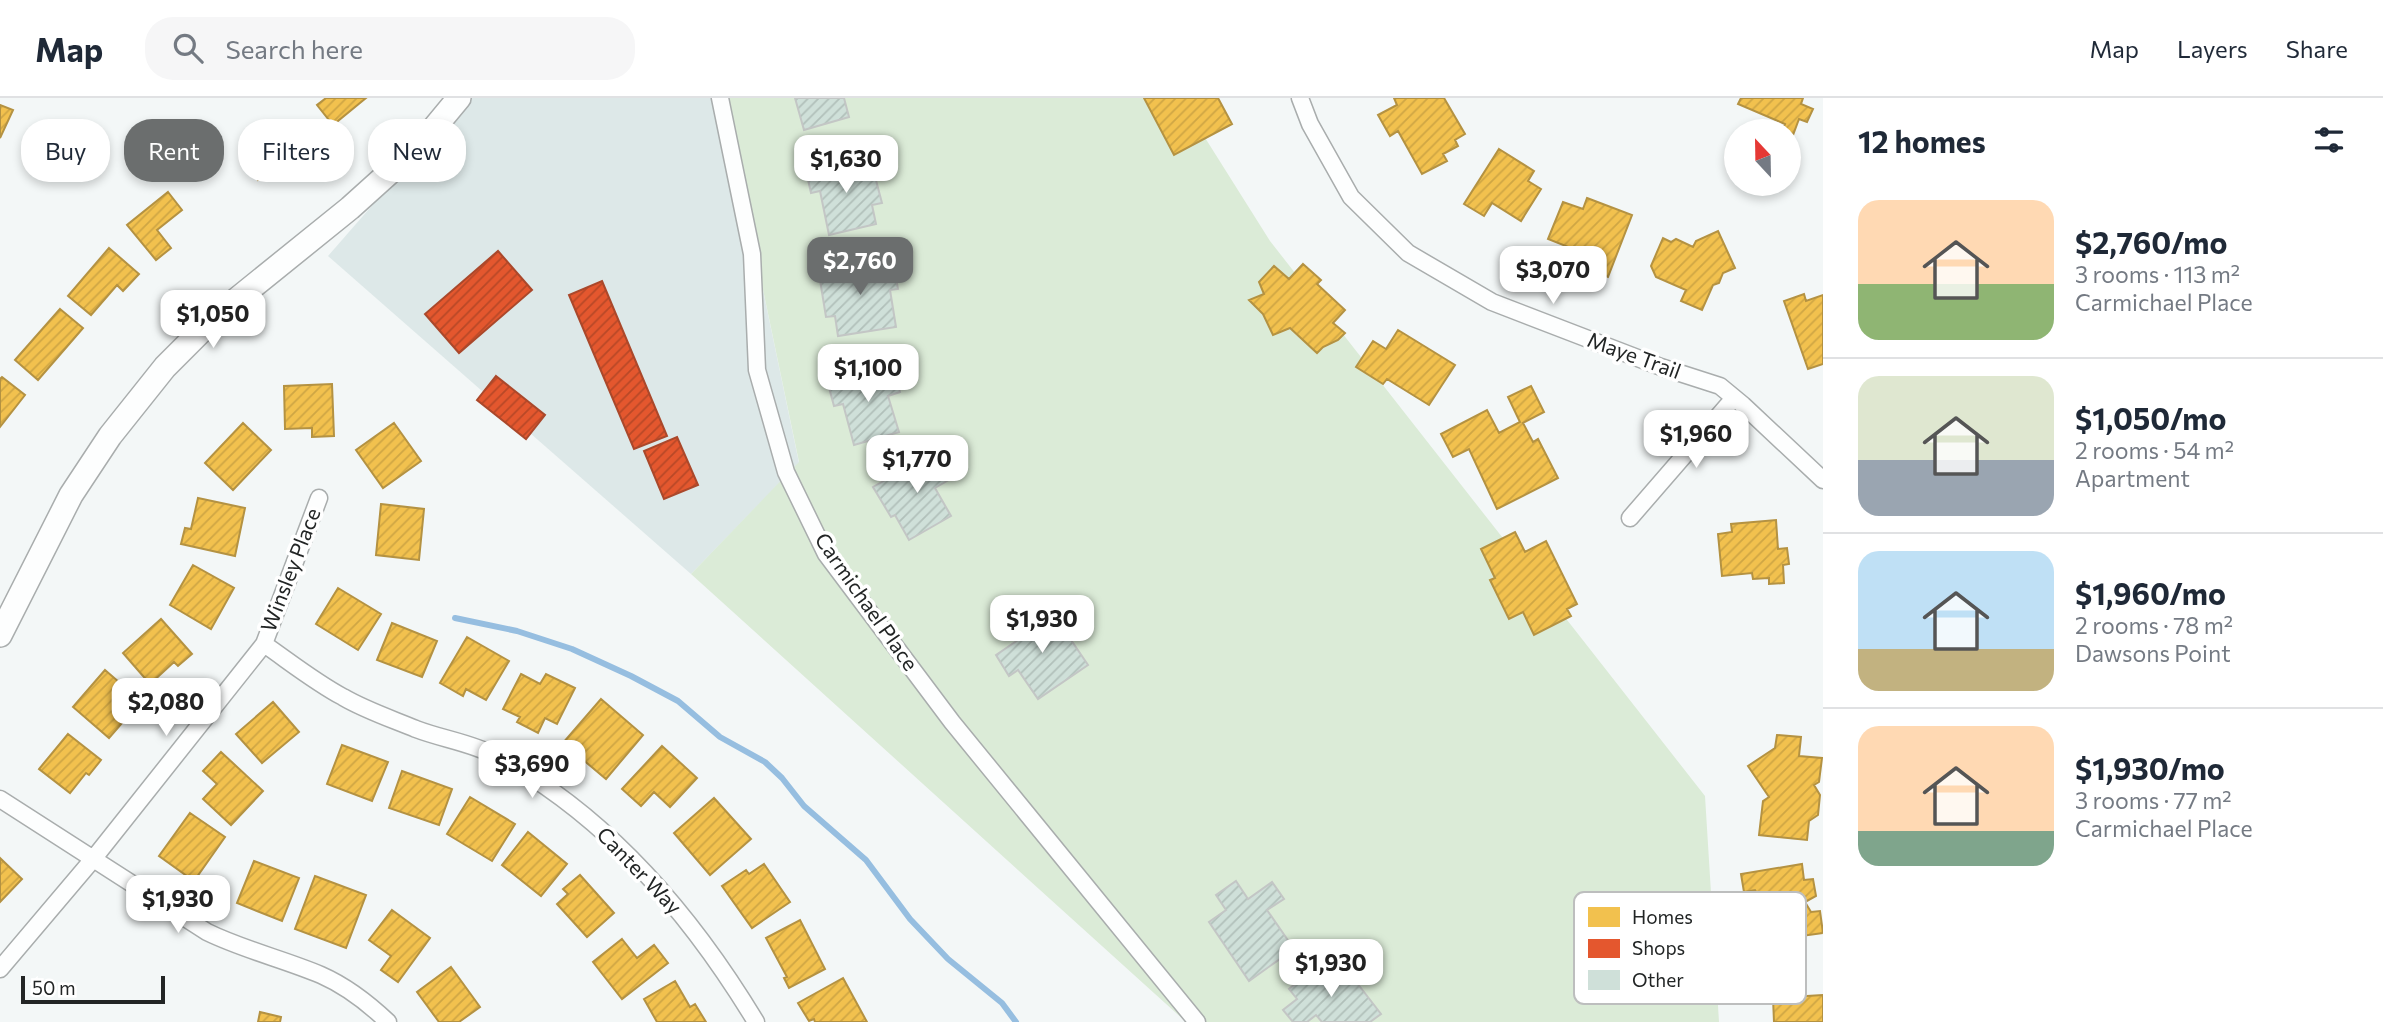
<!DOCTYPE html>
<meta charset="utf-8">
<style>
:root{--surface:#fff;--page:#f6f6f7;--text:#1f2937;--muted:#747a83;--line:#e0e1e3;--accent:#6b6e6e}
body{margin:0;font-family:Commissioner,sans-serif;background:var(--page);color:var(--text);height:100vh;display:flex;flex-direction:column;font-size:26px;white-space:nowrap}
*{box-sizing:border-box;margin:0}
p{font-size:23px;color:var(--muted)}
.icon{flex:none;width:38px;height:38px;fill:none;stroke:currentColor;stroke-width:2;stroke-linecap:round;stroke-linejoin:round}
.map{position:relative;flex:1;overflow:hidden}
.side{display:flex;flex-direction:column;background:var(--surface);width:560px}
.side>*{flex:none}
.banner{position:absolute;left:21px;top:21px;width:665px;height:63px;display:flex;gap:14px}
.needle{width:46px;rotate:338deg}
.controls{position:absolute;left:1724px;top:21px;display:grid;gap:14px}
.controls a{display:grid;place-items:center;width:77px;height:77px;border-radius:50%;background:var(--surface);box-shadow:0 4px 10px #0003;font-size:35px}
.scale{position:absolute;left:21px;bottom:18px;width:144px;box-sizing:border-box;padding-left:7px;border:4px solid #222525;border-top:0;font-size:19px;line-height:24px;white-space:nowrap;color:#222525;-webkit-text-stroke:5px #fff;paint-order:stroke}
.price{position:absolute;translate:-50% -60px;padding:0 16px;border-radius:14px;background:#fff;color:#222;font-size:23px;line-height:46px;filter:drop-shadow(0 2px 4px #0008)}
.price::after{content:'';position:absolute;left:50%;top:42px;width:21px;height:16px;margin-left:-10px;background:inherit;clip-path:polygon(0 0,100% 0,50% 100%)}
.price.current{background:var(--accent);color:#fff}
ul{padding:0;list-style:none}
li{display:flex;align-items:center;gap:21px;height:175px;padding:0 35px}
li+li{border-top:2px solid var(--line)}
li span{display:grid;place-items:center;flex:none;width:196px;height:140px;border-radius:21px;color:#555}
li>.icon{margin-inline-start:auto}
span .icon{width:84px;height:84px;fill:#fffc;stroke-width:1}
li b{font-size:30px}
h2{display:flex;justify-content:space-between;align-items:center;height:84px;padding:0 35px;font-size:30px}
.chip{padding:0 24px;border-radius:28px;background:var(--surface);box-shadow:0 4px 10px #0003;font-size:24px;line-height:63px}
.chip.current{background:var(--accent);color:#fff}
header{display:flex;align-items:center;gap:42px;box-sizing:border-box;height:98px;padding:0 35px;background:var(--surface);border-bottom:2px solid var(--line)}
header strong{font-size:33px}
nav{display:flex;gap:38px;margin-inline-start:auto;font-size:24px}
.search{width:490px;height:63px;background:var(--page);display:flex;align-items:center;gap:18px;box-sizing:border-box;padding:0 24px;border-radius:28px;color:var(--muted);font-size:26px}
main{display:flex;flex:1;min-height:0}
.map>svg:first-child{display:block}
</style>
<header>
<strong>Map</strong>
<div class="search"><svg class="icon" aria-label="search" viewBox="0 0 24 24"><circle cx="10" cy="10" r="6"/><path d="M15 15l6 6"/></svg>Search here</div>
<nav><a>Map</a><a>Layers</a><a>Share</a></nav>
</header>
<main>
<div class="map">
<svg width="1823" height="924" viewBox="0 0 1823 924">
<defs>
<pattern id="homes-hatch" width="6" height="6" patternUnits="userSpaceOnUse" patternTransform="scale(1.75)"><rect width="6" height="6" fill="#f2c14e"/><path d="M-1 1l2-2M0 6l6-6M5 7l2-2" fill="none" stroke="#cfa644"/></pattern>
<pattern id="shops-hatch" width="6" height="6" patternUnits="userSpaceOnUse" patternTransform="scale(1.75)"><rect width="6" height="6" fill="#e4572e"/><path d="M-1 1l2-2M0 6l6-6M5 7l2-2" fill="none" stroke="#b84827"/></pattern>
<pattern id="building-hatch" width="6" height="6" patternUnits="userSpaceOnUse" patternTransform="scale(1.75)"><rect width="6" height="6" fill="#cfe0d9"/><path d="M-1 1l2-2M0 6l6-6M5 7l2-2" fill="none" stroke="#b1c0ba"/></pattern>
</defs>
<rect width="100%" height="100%" fill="#f3f7f7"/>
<!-- built -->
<path fill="#dde8e8" d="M466,0H723L799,365L691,476L328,158Z"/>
<!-- grass -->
<path fill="#dbebd7" d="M723,0H1180L1270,143L1705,698L1719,924H1186L691,476L799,364Z"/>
<!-- homes -->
<path fill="url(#homes-hatch)" stroke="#b49242" stroke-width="2" d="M326,0H366L333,27L317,7Z
M1144,0H1218L1232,26L1174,57Z
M1394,0H1444L1465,36L1455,42L1458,48L1443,56L1447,63L1422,76L1398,33L1390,38L1378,17L1397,7Z
M1741,0H1803L1801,6L1813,11L1807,24L1799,21L1793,37L1788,33H1782L1785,26L1738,6Z
M0,7L13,12L0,40Z
M289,51L297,66L258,82L252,68Z
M1499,51L1534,73L1528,83L1541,91L1521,123L1492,105L1484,118L1464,106Z
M168,94L182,112L157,132L171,150L156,162L127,127Z
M1587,100L1632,117L1608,179L1586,170L1591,158L1548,141L1563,104L1583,111Z
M1718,133L1735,170L1723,175L1719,185L1713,187L1702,212L1681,203L1686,192L1656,179L1651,168L1663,140L1671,144L1676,141L1693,149L1696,143Z
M109,150L139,176L123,193L117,187L91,217L68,198Z
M1303,166L1321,182L1317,186L1345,212L1333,225L1345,235L1338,242L1323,249L1317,255L1290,230L1273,237L1263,216L1249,202L1264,196L1259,184L1274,168L1289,181Z
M1804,196L1806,203L1823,197V266L1808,271L1784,203Z
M60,211L83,230L38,282L15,262Z
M1398,232L1455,267L1429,307L1387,281L1383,286L1356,269L1373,243L1386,251Z
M2,279L25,297L0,329V281Z
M332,286L334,338L312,339V330L285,331L284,288Z
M1531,288L1544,314L1523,325L1533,344L1538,341L1558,380L1497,411L1469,351L1453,359L1441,336L1487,312L1499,335L1520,324L1508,299Z
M243,325L271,352L233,392L205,365Z
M394,325L421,363L383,390L356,352Z
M198,400L245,410L235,458L181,446L185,430L191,431Z
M381,406L424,411L419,462L376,457Z
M1776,422L1778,451L1787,450L1789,466L1783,467L1784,485L1769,486V480L1753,481L1752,475L1722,478L1718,436L1732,434L1731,426Z
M1515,434L1525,454L1546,443L1577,506L1567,511L1571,518L1534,537L1523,514L1509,521L1490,482L1495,480L1481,451Z
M193,467L234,490L211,531L170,507Z
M338,490L381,516L358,552L316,526Z
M161,521L192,556L178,568L174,564L150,586L123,555Z
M392,525L437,543L422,579L377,562Z
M467,539L509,563L486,602L466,591L463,598L440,585Z
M105,572L141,603L109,640L73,609Z
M521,576L540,586L546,576L575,590L557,626L545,620L538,635L517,624L520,619L503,611Z
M601,601L643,637L606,681L563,645Z
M273,604L299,634L262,665L236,636Z
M68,636L101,662L89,677L86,675L70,695L39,671Z
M1777,637L1801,639L1799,658L1822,660L1819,684L1814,687L1820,697L1818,717L1809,723L1807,742L1759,737L1763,703L1769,699L1748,668L1775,650Z
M342,647L388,664L372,703L327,686Z
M662,648L697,680L670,709L654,694L641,708L622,691Z
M221,654L263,693L231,727L203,701L217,686L203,673Z
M402,673L452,691L439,727L389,710Z
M470,699L515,726L492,763L447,736Z
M714,700L751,741L710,777L674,735Z
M190,715L225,739L194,783L159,758Z
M528,734L567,766L541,798L502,767Z
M0,760L22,781L0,804Z
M254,763L299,780L282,823L237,805Z
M764,766L790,804L752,830L722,788L746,772L749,776Z
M1802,766L1804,782L1813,781L1816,798L1805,804L1811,814L1820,813L1823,835L1794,839L1797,853L1774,857L1771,841L1754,851L1745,807L1760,800L1755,792L1744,794L1741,776Z
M580,777L614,815L587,839L557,806L568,796L563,791Z
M315,778L366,797L346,850L295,831Z
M392,812L430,840L398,884L381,872L391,858L369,842Z
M800,822L825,871L789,890L784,880L787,879L766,840Z
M622,841L637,860L654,847L668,865L622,901L593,864Z
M451,869L480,909L459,924H439L417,894Z
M843,880L867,924H815L814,921L809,923L798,905Z
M675,883L690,909L695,906L706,924H657L644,901Z
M1823,897V924H1774L1773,900Z
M260,914L281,919L280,924H258Z"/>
<!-- shops -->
<path fill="url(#shops-hatch)" stroke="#aa482b" stroke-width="2" d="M498,153L532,192L459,255L425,216Z
M602,183L667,338L634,351L569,197Z
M496,278L545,317L526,341L477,302Z
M677,339L698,387L664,401L644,353Z"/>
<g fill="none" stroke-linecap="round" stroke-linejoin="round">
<!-- stream -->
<path stroke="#96bee0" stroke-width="6" d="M455,520L517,533L572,551L631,578L678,603L720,639L765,664L782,680L804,708L866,762L910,821L948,861L1002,905L1016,924"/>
</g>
<!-- building -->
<path fill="url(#building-hatch)" stroke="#c3c6c5" stroke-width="2" d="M795,0H844L849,19L804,32Z
M861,60L865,73L873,71L882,105L872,107L876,126L829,137L820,93L811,95L806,73Z
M865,159L866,166L886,163L888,176L895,175L898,191L890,192L896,229L838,238L835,218L826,219L819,176L846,172L844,162Z
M893,268L900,294L888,298L899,334L854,347L843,306L834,308L828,286Z
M938,352L954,379L935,390L951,418L909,442L895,417L891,419L873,389Z
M1050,511L1088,567L1038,601L1018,572L1009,578L996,557L1018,542L1011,532L1023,524L1025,528Z
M1236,783L1248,801L1272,784L1284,801L1267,812L1294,851L1249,883L1209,824L1226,812L1216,797Z
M1340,863L1381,916L1370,924H1322L1316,917L1307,924H1293L1283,912L1297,901L1289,891L1311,873L1317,881Z"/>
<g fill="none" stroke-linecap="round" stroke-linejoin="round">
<defs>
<path id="minor" d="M720,0L752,156L757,272L786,374L826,456L952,624L1197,924
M1300,0L1310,26L1351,99L1408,155L1492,204L1661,269L1720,288L1743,307L1823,382
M1630,420L1734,300
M264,546C290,564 315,584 343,599C365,612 392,621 416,631C442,641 472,645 496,658C606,717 692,818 756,924
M0,701L207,834C244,852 283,861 321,877C346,888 368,905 388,924
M0,871L94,760L264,546L319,400"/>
<path id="secondary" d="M0,537L71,397L110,338L165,269L215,219L350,110L420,47L459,0"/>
</defs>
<!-- minor casing -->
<use href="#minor" stroke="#a9adad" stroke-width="19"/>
<!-- secondary casing -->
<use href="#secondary" stroke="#a9adad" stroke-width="26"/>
<!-- minor -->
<use href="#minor" stroke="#fdfefe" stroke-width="16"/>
<!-- secondary -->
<use href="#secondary" stroke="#fdfefe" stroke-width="23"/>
</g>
<g text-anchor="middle" stroke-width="7" stroke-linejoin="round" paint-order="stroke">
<!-- street labels -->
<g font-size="21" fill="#222525" stroke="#fff">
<text transform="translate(1634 258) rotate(20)" y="7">Maye Trail</text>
<text transform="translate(291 472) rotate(-69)" y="7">Winsley Place</text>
<text transform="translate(866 504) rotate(55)" y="7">Carmichael Place</text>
<text transform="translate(639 773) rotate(46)" y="7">Canter Way</text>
</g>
</g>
<!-- legend -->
<rect x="1574" y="794" width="232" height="112" rx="10" fill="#fff" stroke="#bdbebe" stroke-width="2"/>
<rect x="1588" y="809" width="32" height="20" fill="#f2c14e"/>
<rect x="1588" y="841" width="32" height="19" fill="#e4572e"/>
<rect x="1588" y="872" width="32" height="20" fill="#cfe0d9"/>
<g font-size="19" fill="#222525">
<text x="1632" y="826">Homes</text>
<text x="1632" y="857">Shops</text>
<text x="1632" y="889">Other</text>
</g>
</svg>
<div class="controls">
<a><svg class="needle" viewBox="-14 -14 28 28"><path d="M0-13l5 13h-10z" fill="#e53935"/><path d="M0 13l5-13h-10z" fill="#747a83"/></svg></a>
</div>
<div class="scale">50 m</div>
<b class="price" style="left:846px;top:97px">$1,630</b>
<b class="price current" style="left:860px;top:199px">$2,760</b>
<b class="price" style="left:1553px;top:208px">$3,070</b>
<b class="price" style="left:213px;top:252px">$1,050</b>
<b class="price" style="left:868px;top:306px">$1,100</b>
<b class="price" style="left:1696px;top:372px">$1,960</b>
<b class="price" style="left:917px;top:397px">$1,770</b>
<b class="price" style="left:1042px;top:557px">$1,930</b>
<b class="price" style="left:166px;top:640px">$2,080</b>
<b class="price" style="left:532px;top:702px">$3,690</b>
<b class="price" style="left:178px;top:837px">$1,930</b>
<b class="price" style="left:1331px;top:901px">$1,930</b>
<div class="banner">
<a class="chip">Buy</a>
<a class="chip current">Rent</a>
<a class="chip">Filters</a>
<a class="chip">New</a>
</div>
</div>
<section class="side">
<h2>12 homes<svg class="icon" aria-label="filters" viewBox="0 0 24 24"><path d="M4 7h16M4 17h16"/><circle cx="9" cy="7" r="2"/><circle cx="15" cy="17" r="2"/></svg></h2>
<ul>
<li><span style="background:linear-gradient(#ffd9b3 60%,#8fb573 0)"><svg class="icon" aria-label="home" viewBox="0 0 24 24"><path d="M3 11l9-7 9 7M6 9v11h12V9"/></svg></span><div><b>$2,760/mo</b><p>3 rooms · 113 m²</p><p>Carmichael Place</p></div></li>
<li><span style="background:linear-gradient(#dfe7d0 60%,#9aa5b1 0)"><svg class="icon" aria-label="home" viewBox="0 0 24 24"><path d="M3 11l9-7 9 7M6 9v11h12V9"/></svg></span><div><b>$1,050/mo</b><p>2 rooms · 54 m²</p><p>Apartment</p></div></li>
<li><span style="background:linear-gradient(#bfe0f5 70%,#c2b280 0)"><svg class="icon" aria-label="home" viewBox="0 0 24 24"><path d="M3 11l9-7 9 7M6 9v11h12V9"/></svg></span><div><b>$1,960/mo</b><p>2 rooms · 78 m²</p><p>Dawsons Point</p></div></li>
<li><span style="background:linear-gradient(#ffd9b3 75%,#7fa58c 0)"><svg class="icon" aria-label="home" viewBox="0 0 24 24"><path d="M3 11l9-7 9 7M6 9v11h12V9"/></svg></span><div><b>$1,930/mo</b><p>3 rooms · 77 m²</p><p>Carmichael Place</p></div></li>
</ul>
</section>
</main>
